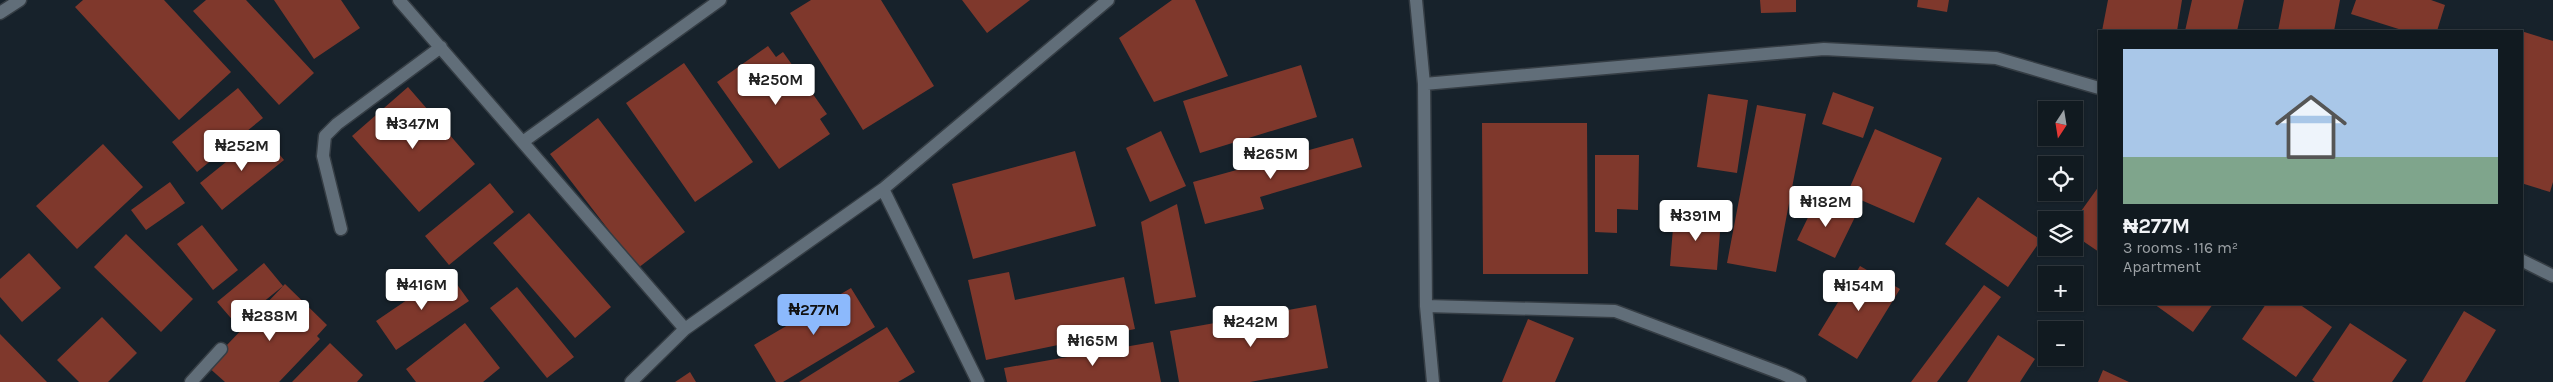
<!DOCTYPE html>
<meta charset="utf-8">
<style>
:root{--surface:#111a20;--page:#1e272d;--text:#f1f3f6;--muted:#9ca1a5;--line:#30383e;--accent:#8cb9fc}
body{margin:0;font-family:Karla,sans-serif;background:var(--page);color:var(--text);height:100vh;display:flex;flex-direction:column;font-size:19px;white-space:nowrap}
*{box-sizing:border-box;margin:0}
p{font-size:16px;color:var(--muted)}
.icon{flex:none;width:28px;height:28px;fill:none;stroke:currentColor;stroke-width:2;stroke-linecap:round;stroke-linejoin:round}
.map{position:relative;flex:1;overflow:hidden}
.sheet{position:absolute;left:2098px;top:30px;width:425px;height:275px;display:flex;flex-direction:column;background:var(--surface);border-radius:0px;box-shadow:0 1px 4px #0004,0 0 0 1px var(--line)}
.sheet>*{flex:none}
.needle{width:32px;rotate:192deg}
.buttons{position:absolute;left:2038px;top:101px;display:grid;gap:10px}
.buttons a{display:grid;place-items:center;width:45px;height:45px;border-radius:0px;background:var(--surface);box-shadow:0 1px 4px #0004,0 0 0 1px var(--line);font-size:25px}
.price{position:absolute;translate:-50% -42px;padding:0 11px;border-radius:5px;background:#fff;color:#222;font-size:16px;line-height:32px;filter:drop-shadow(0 1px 2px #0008)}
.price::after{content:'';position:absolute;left:50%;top:30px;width:15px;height:11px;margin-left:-8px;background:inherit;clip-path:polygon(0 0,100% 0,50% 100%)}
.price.on{background:var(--accent);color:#111}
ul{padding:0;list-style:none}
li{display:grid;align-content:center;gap:10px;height:265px;padding:0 25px}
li+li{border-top:1px solid var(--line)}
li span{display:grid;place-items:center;height:155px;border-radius:0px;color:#555}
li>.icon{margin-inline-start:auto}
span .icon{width:90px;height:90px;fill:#fffc;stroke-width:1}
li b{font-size:21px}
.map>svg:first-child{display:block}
</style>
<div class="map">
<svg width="2553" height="382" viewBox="0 0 2553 382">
<rect width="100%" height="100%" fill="#17222b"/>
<!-- building -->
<path fill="#7f382c" d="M83,0H164L231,72L179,120L75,7Z
M206,0H246L314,73L279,105L193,11Z
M274,0H341L360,28L314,59Z
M811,0H881L934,86L863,130L790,13Z
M962,0H1030L987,33Z
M1172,0H1195L1228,76L1154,102L1119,38Z
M1760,0H1796V12L1761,13Z
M1918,0H1949L1947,12L1917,7Z
M2108,0H2182L2177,31H2102Z
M2192,0H2244L2237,31H2185Z
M2284,0H2340L2334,31H2278Z
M2356,0H2431L2445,5L2437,31H2405L2351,14Z
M2521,31L2553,41V182L2550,192L2521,183Z
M768,46L776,57L783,52L827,114L820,119L830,134L779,169L717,82Z
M684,63L753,162L695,202L626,103Z
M1301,65L1317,117L1200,153L1183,101Z
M408,87L475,164L419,212L352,136Z
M238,88L263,118L197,172L172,142Z
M1833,92L1874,107L1863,138L1822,124Z
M1708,94L1748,100L1737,173L1697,167Z
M1757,105L1806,114L1776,272L1727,263Z
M598,118L685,232L638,268L550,154Z
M1482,123H1587L1588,274H1483Z
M1875,129L1942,158L1914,223L1847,194Z
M1161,131L1186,186L1150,202L1126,148Z
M262,133L284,160L222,210L200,183Z
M1353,138L1362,167L1260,197L1264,209L1205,224L1193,182Z
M103,144L143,187L77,249L36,206Z
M1075,151L1096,226L973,259L952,184Z
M1595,155H1639L1638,210L1617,209V233L1595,232Z
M170,182L185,203L146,230L131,210Z
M490,183L514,212L449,265L425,236Z
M2099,186V252L2074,235V221Z
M1978,197L2041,240L2008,287L1945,244Z
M1817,199L1855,217L1835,258L1797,240Z
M1177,204L1196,297L1155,304L1141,222Z
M529,213L611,307L575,338L493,243Z
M1674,215L1721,219L1717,270L1670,266Z
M202,225L238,270L213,290L177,244Z
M126,234L193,299L161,332L94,267Z
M29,253L61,288L22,322L0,297V279Z
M264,263L283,286L236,324L217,302Z
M1860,266L1900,289L1857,359L1818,335Z
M448,272L469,301L396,350L376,321Z
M1009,272L1015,300L1124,277L1135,329L986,360L968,280Z
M285,284L327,325L317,336L320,339L279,382H225L207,366Z
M1984,285L2001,297L1937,382H1911Z
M517,287L574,357L547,378L490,308Z
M851,288L875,327L783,382H776L754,345Z
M2154,304H2213L2193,332Z
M2266,304H2299L2332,327L2296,377L2242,339Z
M1316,305L1328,368L1250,382H1179L1170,331Z
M2464,311L2496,330L2465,382H2422Z
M102,317L137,353L108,382H79L57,360Z
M1528,319L1574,338L1555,382H1502Z
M465,323L500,368L483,382H416L406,369Z
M2350,323L2407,360L2392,382H2315L2312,380Z
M887,327L915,372L898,382H799Z
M0,334L47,382H0Z
M1998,335L2035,359L2020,382H1967Z
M1153,342L1161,382H1007L1004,368Z
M330,343L363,375L357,382H292Z
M2103,370L2129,382H2098Z
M690,372L696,382H675Z"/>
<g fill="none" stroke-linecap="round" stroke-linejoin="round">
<defs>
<path id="service" d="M191,382L221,349"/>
<path id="minor" d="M399,0L685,329
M1416,0L1424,84L1426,306L1433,382
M0,13L20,0
M1424,84L1824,49L1996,58L2099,88
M524,141L720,0
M883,189L978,382
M341,229L323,156L325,136L337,124L441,47
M2521,260L2553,276
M1426,306L1615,311L1783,374L1800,382
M631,382L685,329L883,189L1108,0"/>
</defs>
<!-- service casing -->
<use href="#service" stroke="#353d44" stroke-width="15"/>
<!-- minor casing -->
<use href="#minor" stroke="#353d44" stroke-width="15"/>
<!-- service -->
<use href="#service" stroke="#616e79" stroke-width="12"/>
<!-- minor -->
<use href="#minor" stroke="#616e79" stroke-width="12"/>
</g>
</svg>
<div class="buttons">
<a><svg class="needle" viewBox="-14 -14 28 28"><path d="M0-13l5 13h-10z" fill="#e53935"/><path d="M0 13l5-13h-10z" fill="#9ca1a5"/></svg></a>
<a><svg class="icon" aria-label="locate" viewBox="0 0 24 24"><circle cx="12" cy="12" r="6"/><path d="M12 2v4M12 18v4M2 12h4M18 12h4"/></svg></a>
<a><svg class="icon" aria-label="layers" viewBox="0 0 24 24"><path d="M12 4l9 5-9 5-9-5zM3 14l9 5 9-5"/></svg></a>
<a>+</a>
<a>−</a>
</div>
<b class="price" style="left:776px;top:106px">₦250M</b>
<b class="price" style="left:413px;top:150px">₦347M</b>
<b class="price" style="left:242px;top:172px">₦252M</b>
<b class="price" style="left:1271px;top:180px">₦265M</b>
<b class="price" style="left:1826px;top:228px">₦182M</b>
<b class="price" style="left:1696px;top:242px">₦391M</b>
<b class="price" style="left:422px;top:311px">₦416M</b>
<b class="price" style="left:1859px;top:312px">₦154M</b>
<b class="price on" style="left:814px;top:336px">₦277M</b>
<b class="price" style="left:270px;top:342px">₦288M</b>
<b class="price" style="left:1251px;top:348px">₦242M</b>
<b class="price" style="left:1093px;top:367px">₦165M</b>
<section class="sheet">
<ul>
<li><span style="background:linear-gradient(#a9c7e8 70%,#7fa58c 0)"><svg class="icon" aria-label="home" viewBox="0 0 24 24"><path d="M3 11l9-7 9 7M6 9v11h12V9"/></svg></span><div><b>₦277M</b><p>3 rooms · 116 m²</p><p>Apartment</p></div></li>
</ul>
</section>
</div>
